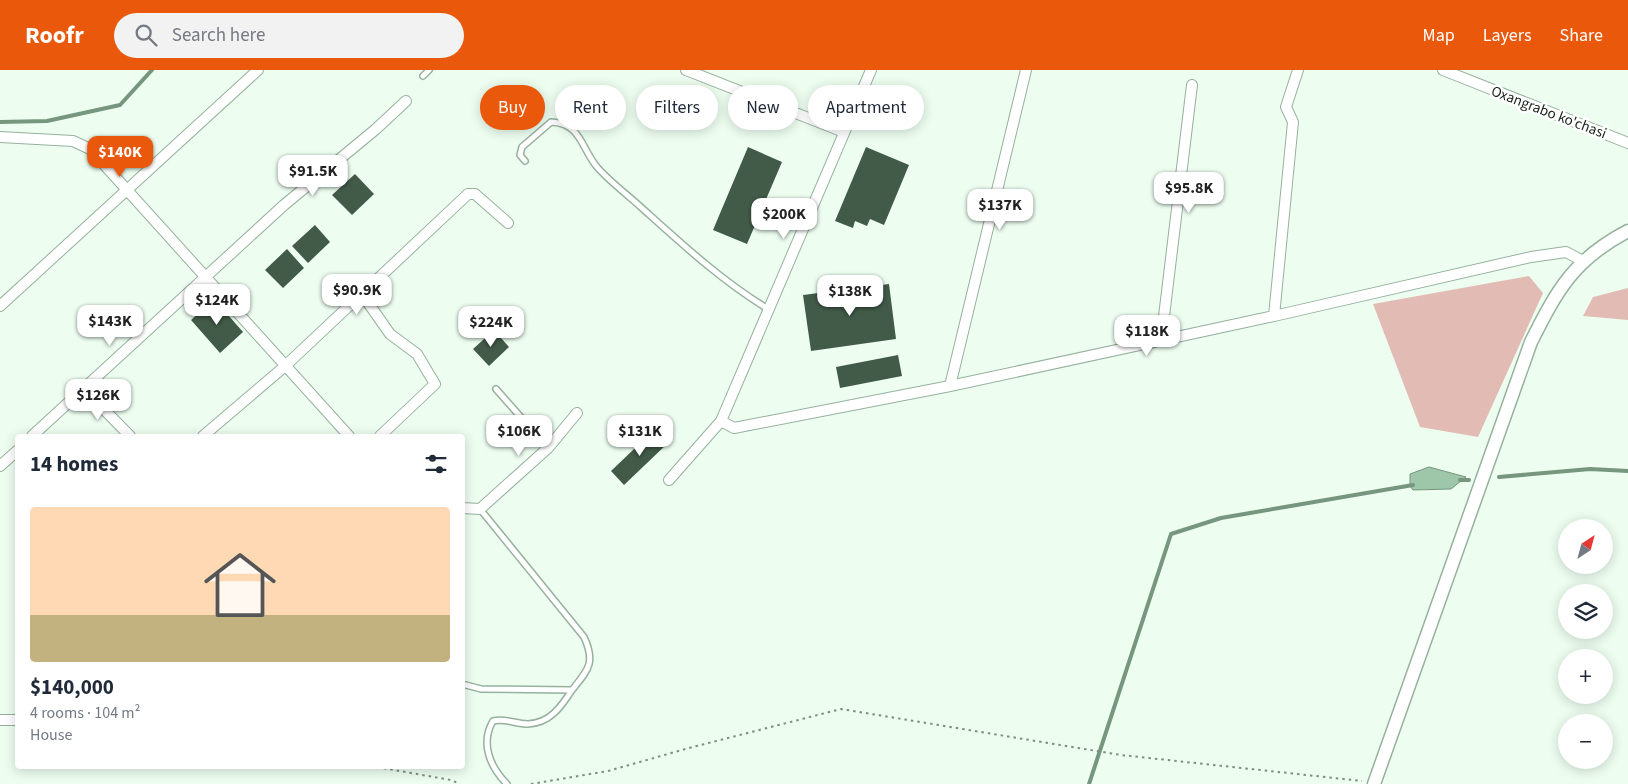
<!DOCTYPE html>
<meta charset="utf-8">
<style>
:root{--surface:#fff;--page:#f2f2f3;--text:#1f2937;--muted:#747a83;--accent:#ea580c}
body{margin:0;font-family:"Source Sans 3",sans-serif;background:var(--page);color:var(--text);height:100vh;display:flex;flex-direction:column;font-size:19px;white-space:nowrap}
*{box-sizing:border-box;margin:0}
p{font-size:16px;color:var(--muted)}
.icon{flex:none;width:28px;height:28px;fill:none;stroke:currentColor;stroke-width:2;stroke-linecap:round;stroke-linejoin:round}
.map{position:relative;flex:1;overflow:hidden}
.panel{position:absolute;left:15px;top:364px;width:450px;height:335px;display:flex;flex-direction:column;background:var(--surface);border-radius:5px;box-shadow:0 2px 12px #0003}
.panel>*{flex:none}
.top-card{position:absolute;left:480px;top:15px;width:475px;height:45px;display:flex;gap:10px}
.needle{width:32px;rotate:36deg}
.fabs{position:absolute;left:1558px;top:449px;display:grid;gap:10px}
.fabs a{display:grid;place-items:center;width:55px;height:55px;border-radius:50%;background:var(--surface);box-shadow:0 2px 12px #0003;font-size:25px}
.price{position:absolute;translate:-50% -42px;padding:0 11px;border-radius:10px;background:#fff;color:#222;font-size:16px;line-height:32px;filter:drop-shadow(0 1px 2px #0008)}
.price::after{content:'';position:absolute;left:50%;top:30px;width:15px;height:11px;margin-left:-8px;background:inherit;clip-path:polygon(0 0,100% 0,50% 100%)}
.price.current{background:var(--accent);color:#fff}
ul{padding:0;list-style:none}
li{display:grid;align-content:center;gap:10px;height:265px;padding:0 15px}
li span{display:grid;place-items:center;height:155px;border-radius:5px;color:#555}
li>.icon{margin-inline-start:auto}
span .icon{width:90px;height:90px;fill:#fffc;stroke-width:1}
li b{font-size:21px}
h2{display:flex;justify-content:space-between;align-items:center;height:60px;padding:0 15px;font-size:21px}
.tag{padding:0 18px;border-radius:22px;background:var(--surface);box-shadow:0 2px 12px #0003;font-size:18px;line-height:45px}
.tag.current{background:var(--accent);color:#fff}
header{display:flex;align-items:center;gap:30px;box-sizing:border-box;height:70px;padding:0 25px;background:var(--accent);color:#fff}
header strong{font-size:24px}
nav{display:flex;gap:28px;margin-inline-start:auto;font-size:18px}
.search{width:350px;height:45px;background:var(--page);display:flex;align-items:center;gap:12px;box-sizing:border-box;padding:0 18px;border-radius:28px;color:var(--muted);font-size:19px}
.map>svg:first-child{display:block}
</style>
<header>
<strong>Roofr</strong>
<div class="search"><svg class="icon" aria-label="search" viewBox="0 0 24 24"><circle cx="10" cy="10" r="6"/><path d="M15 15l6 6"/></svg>Search here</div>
<nav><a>Map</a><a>Layers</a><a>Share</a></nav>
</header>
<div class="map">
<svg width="1628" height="714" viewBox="0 0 1628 714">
<rect width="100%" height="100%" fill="#edfef1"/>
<!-- green -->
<path fill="#e2bcb4" d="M1529,206L1543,223L1478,367L1420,357L1373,234Z
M1628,218V250L1583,246L1593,227Z"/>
<!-- water -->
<path fill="#9ec7a9" stroke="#76967e" d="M1429,397L1466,407L1451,419L1413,420L1410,416V404Z"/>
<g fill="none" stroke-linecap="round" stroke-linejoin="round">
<!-- stream -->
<path stroke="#76967e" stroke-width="4" d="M0,52L47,51L120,35L152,0
M1499,407L1590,399L1628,401
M1460,410H1469
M1089,714L1171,464L1221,448L1413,415"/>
</g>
<!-- building -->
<path fill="#425b49" d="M748,77L782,92L747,174L713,160Z
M866,77L909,95L884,155L870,149L867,156L855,151L853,158L835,151Z
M355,104L374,124L352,145L332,125Z
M315,155L330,172L308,193L292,176Z
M287,179L304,198L283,218L265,200Z
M889,214L896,269L811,281L803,225Z
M214,229L243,262L220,283L191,250Z
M494,260L509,277L489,296L473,279Z
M898,285L902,306L840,318L836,297Z
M655,359L668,373L624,415L611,401Z"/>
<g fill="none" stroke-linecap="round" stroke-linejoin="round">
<defs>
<path id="service" d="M423,6L429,0
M525,91L520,85L522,77L551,52C581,53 581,78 597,97C610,112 628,125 643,139C683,175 722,211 768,239
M496,319L548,378
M462,614L481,619L572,620C588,600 596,593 584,567L480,439
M507,714C490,697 480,673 493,651C506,648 515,654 528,654C550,653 561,637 572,620"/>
<path id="minor" d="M686,0L844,62
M1443,0L1628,73
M0,67L73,71L90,79L349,366
M362,224L390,264L417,284L435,314L380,366
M0,236L258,0
M1274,246L1293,52L1286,37L1298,0
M1161,271L1192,15
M950,316L1026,0
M83,318L130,366
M721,351L734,358L950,316L1274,246L1531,187L1566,182L1583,191
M32,366L284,135L376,59L406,31
M203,366L284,297L468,124H475L508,153
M0,396L18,380
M669,410L721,351L871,0
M462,438L480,439L548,378L577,343
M0,650H18"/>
<path id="tertiary" d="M1374,714L1531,272C1557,220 1574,189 1628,161"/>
</defs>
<!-- service casing -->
<use href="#service" stroke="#96b19d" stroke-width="8"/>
<!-- minor casing -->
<use href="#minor" stroke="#96b19d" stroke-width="12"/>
<!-- tertiary casing -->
<use href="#tertiary" stroke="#96b19d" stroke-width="15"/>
<!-- path -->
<path stroke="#7f8d83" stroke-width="2" stroke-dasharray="2.5 4" stroke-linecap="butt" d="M371,696L451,710L460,714
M531,714L608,701L689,678L841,639L1121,685L1362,711"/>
<!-- service -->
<use href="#service" stroke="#fff" stroke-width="5"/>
<!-- minor -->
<use href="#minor" stroke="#fff" stroke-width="10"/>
<!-- tertiary -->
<use href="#tertiary" stroke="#fff" stroke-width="12"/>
</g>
<g text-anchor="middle" stroke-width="5" stroke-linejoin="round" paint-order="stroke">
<!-- street labels -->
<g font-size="15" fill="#18231b" stroke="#fff">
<text transform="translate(1549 42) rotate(21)" y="5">Oxangrabo ko'chasi</text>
</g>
</g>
</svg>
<div class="fabs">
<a><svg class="needle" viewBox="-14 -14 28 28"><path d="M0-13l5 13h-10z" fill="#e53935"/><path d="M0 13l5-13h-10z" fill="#747a83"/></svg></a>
<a><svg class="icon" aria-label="layers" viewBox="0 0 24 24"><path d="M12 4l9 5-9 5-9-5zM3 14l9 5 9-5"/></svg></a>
<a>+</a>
<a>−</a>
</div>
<b class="price current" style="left:120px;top:108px">$140K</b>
<b class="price" style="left:313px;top:127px">$91.5K</b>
<b class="price" style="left:1189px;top:144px">$95.8K</b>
<b class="price" style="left:1000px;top:161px">$137K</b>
<b class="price" style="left:784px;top:170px">$200K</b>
<b class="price" style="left:357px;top:246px">$90.9K</b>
<b class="price" style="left:850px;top:247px">$138K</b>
<b class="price" style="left:217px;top:256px">$124K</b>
<b class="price" style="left:110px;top:277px">$143K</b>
<b class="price" style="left:491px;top:278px">$224K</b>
<b class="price" style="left:1147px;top:287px">$118K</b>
<b class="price" style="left:98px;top:351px">$126K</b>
<b class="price" style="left:519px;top:387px">$106K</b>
<b class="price" style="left:640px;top:387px">$131K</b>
<div class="top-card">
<a class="tag current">Buy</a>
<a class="tag">Rent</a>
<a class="tag">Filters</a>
<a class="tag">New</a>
<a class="tag">Apartment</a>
</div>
<section class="panel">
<h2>14 homes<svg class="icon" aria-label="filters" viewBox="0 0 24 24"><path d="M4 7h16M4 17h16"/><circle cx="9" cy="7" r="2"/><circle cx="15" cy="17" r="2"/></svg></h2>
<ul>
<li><span style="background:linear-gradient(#ffd9b3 70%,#c2b280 0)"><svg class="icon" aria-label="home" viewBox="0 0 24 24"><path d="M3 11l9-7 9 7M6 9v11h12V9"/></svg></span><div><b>$140,000</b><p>4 rooms · 104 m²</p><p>House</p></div></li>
</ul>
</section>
</div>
